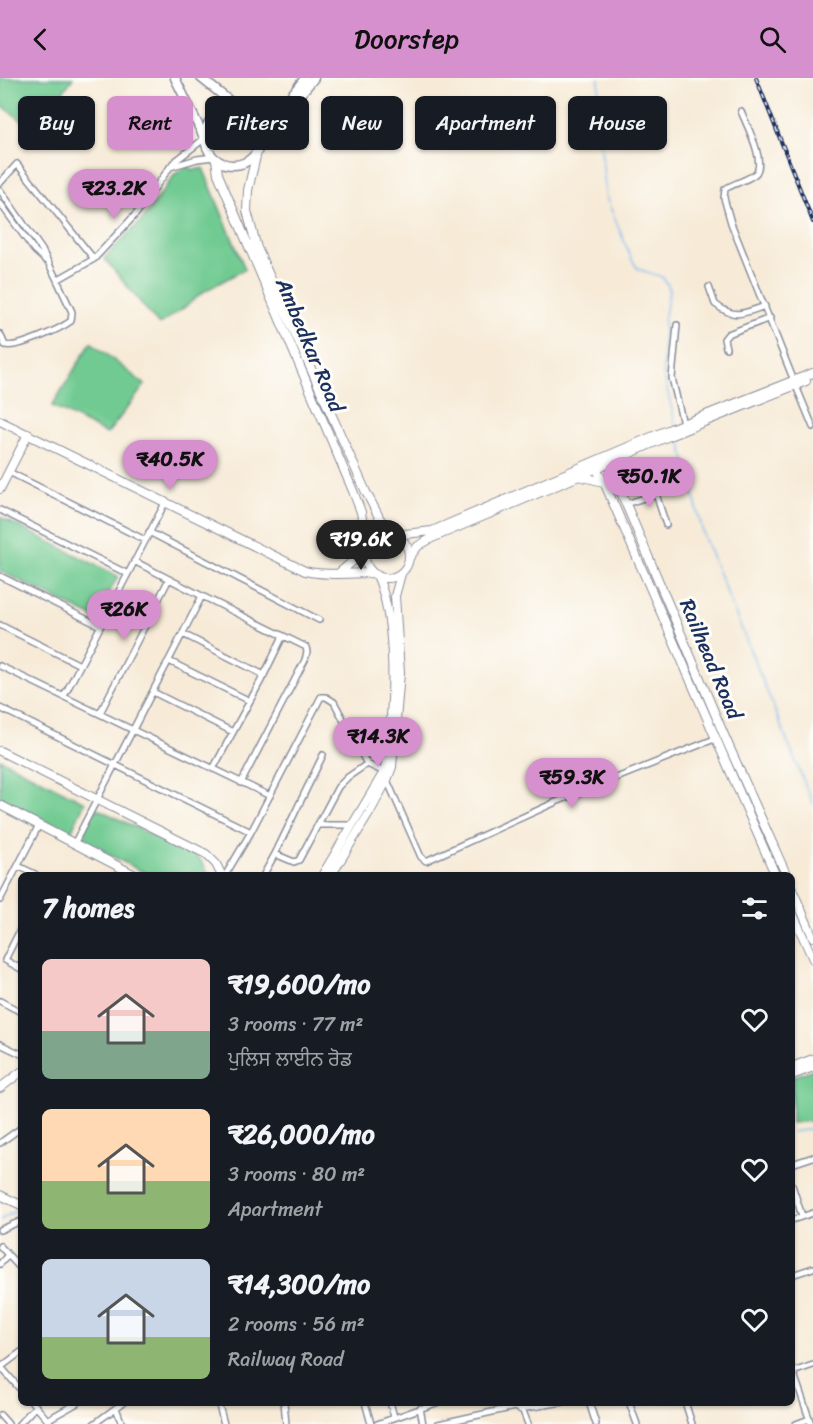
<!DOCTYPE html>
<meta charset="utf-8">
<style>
:root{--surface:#171b24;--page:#20242c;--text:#f1f3f6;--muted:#9ea1a6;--accent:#d690ce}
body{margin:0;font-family:Sriracha,"Noto Sans Gurmukhi",sans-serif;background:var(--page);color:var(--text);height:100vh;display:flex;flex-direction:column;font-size:22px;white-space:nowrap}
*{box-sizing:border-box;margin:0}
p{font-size:20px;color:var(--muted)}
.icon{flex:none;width:33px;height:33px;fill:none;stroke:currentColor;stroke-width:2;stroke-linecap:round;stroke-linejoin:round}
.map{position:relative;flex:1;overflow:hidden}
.details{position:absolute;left:18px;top:794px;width:777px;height:534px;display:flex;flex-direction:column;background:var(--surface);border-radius:9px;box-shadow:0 2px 4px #0004}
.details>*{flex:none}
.banner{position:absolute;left:18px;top:18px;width:777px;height:54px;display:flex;gap:12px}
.price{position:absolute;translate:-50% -51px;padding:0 14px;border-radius:21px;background:var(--accent);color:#111;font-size:20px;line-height:39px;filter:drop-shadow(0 2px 3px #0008)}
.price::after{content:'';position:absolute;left:50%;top:36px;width:18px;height:14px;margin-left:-9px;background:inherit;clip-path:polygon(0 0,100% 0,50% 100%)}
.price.selected{background:#222;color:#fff}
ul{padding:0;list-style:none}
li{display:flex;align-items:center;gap:18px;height:150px;padding:0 24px}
li span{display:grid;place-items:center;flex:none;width:168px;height:120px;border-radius:9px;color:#555}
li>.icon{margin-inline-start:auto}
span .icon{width:72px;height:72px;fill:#fffc;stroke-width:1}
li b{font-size:26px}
h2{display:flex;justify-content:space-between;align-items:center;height:72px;padding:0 24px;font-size:26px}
.tag{padding:0 21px;border-radius:9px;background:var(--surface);box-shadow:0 2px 4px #0004;font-size:21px;line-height:54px}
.tag.selected{background:var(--accent);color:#111}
header{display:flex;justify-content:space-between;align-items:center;height:78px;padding:0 24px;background:var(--accent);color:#111;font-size:27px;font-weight:600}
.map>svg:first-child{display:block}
</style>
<header><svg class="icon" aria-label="back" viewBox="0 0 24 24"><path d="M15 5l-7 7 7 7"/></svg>Doorstep<svg class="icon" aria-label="search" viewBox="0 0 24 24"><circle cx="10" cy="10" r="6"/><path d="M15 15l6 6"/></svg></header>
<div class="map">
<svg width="813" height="1346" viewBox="0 0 813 1346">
<rect width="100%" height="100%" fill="#fdfcf7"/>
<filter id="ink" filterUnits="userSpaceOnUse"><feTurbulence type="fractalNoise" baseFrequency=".0167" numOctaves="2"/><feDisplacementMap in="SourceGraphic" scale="12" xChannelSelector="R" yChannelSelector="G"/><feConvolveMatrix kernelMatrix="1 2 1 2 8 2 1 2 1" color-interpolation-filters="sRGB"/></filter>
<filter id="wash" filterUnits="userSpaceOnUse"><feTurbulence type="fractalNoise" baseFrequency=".008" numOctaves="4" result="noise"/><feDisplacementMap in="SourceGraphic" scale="24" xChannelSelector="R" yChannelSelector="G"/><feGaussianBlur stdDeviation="1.35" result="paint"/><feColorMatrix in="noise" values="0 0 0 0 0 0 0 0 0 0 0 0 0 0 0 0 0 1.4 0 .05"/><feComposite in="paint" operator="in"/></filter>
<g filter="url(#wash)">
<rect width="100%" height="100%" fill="#f7ebd8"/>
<!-- green -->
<path fill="#70ca91" stroke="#467c78" stroke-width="1.5" d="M0,0H73L35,52L0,26Z
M187,88L194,92L203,90L245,191L203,214L185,229L159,247L104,180L143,141L175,96Z
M91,264L145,307L107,356L52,328Z
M0,439L118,498L95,540L0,493Z
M0,681L85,724L70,756L0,720Z
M96,730L199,780L209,796H147L78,761Z
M813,991V1043L792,1045V999Z"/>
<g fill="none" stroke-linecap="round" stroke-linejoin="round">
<!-- stream -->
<path stroke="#7ab9ee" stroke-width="1.5" d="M598,37L599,0
M599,50L606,119L631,180L638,191L662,199L668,207L669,213L664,244L663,294L675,345
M679,358L704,459L813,726
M792,1054L813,1051
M0,1142L20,1130"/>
</g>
</g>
<g filter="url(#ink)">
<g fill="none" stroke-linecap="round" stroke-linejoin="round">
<defs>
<path id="street" d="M741,33C746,46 767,85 755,96C746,103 734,105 725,111L724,120L731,145L794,303
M170,89L197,81L214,79
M0,105L17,86L94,181
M0,112L42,172L57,202L94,181L136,136L173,85L205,60
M0,125L34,172L46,183
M709,209L715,226C735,242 744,235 765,228
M677,247L672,300L683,346
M0,256L5,267C17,271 60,251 71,243L72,234L57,202
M726,270L724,261L728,256L770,240
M796,308L813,349
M9,394L145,462
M626,426L656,416L666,447
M0,432L128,496
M149,454L319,542
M134,483L202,518
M0,498L100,548
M0,547L80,587
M183,556L264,597
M169,583L250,623
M0,588L270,718
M153,614L233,654
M64,618L165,425
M0,630L251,754
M100,635L169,501
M213,691L264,597L283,558
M387,702L421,779L426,783L556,724L717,660
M319,747H352
M74,766L202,518L306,569L307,574L305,582L241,705
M275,776L323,677
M18,788L35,796
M226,796L251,754L321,619H326L334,624L367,686
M264,796L275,776L294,784L299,782L338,709L348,699L367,686L384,694
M0,822L39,747
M21,850L5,882L21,891
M0,923L21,934
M0,966L21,976
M0,1065L21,1050
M792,1086L813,1079
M792,1107L802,1138
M792,1142L813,1135
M0,1152L21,1143
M0,1168L21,1191
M0,1186L8,1177
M792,1197L813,1190
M0,1288L21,1312
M1,1289L21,1274
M792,1290L811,1346
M793,1294L813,1287
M32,1324L51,1346
M218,1324L224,1346
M284,1324L286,1346
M365,1324L371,1346
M390,1324L394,1339
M589,1324L596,1346
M629,1324L637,1346
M685,1324L692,1346
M116,1330L122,1346
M420,1330L423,1346
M520,1331L563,1324
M0,1337L8,1346
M47,1342L79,1324
M19,1346L36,1328
M94,1346L124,1324
M377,1346L439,1324
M438,1346L515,1329L523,1333L528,1346
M796,1346L809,1341"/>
<path id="secondary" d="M257,74L248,112L247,133L257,170L366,414L380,441L391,456
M216,81L218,96L353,413L361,434L366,469
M0,343L305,493C324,498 351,495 373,495
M606,379L724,657L786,796
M593,385L604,404L775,796
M579,398L604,404
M0,411L28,356
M365 478a22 22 0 1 1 44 0a22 22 0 1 1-44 0Z
M396,457L432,453L670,351L813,295
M409,480L418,468L432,460L579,398L669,358L806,303
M340,494L365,473
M0,673L206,776L216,786L221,796
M0,727L133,796
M323,796L384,694L386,684C394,632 398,545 377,497
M332,796L370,734L387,702L392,689L400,595L395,518L401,496
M792,811L813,859
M792,834L813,881
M792,989L813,981
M792,997L813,989
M0,1010L21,994
M0,1117L21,1127"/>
<path id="primary" d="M175,0L204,59
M201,0L241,32
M205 59a28 28 0 1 1 56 0a28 28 0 1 1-56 0Z
M246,35C280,33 285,26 305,0
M261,64C275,39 297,22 314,0"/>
</defs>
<!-- street casing -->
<use href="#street" stroke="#898d9b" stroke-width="8"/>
<!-- secondary casing -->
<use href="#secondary" stroke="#898d9b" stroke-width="10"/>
<!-- primary casing -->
<use href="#primary" stroke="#898d9b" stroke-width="11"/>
<!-- street -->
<use href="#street" stroke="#fff" stroke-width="5"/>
<!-- secondary -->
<use href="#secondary" stroke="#fff" stroke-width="8"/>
<!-- primary -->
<use href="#primary" stroke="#fff" stroke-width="8"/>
<defs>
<path id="rail" d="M756,0L813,144"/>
</defs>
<!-- rail casing -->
<use href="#rail" stroke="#1b2f5e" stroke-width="4"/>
<!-- rail -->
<use href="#rail" stroke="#fdfcf7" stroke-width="1.5" stroke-dasharray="4.5" stroke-linecap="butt"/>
</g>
</g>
<g text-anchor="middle" stroke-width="6" stroke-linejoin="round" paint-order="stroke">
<!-- street labels -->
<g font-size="21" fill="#1b2f5e" stroke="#fdfcf7">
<text transform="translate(310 267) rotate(67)" y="7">Ambedkar Road</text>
<text transform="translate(711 581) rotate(67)" y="7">Railhead Road</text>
</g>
</g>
</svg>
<b class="price" style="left:114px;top:142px">₹23.2K</b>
<b class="price" style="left:170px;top:413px">₹40.5K</b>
<b class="price" style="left:649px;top:430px">₹50.1K</b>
<b class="price selected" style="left:361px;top:493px">₹19.6K</b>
<b class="price" style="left:124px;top:563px">₹26K</b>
<b class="price" style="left:378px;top:690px">₹14.3K</b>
<b class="price" style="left:572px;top:731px">₹59.3K</b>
<div class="banner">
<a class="tag">Buy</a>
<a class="tag selected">Rent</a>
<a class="tag">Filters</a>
<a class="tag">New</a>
<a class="tag">Apartment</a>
<a class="tag">House</a>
</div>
<section class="details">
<h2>7 homes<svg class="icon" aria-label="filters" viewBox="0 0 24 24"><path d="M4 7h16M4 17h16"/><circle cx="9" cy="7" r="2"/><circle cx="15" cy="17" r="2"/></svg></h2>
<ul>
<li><span style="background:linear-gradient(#f6c9c9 60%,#7fa58c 0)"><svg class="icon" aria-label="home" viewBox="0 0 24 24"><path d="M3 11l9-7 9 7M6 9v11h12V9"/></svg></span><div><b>₹19,600/mo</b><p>3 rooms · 77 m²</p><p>ਪੁਲਿਸ ਲਾਈਨ ਰੋਡ</p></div><svg class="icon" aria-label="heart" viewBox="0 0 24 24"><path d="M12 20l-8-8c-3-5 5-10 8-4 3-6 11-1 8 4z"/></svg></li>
<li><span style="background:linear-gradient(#ffd9b3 60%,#8fb573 0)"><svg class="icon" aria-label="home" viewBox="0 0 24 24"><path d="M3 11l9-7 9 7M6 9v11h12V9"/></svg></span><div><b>₹26,000/mo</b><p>3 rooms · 80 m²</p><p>Apartment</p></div><svg class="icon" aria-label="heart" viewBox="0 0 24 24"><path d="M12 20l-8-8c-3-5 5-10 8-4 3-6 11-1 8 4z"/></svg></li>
<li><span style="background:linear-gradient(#c9d6e8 65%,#8fb573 0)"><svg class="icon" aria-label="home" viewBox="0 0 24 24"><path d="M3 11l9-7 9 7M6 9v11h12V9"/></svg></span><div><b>₹14,300/mo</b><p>2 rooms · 56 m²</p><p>Railway Road</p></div><svg class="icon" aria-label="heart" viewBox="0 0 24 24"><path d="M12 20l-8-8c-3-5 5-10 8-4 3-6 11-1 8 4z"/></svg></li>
</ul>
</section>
</div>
